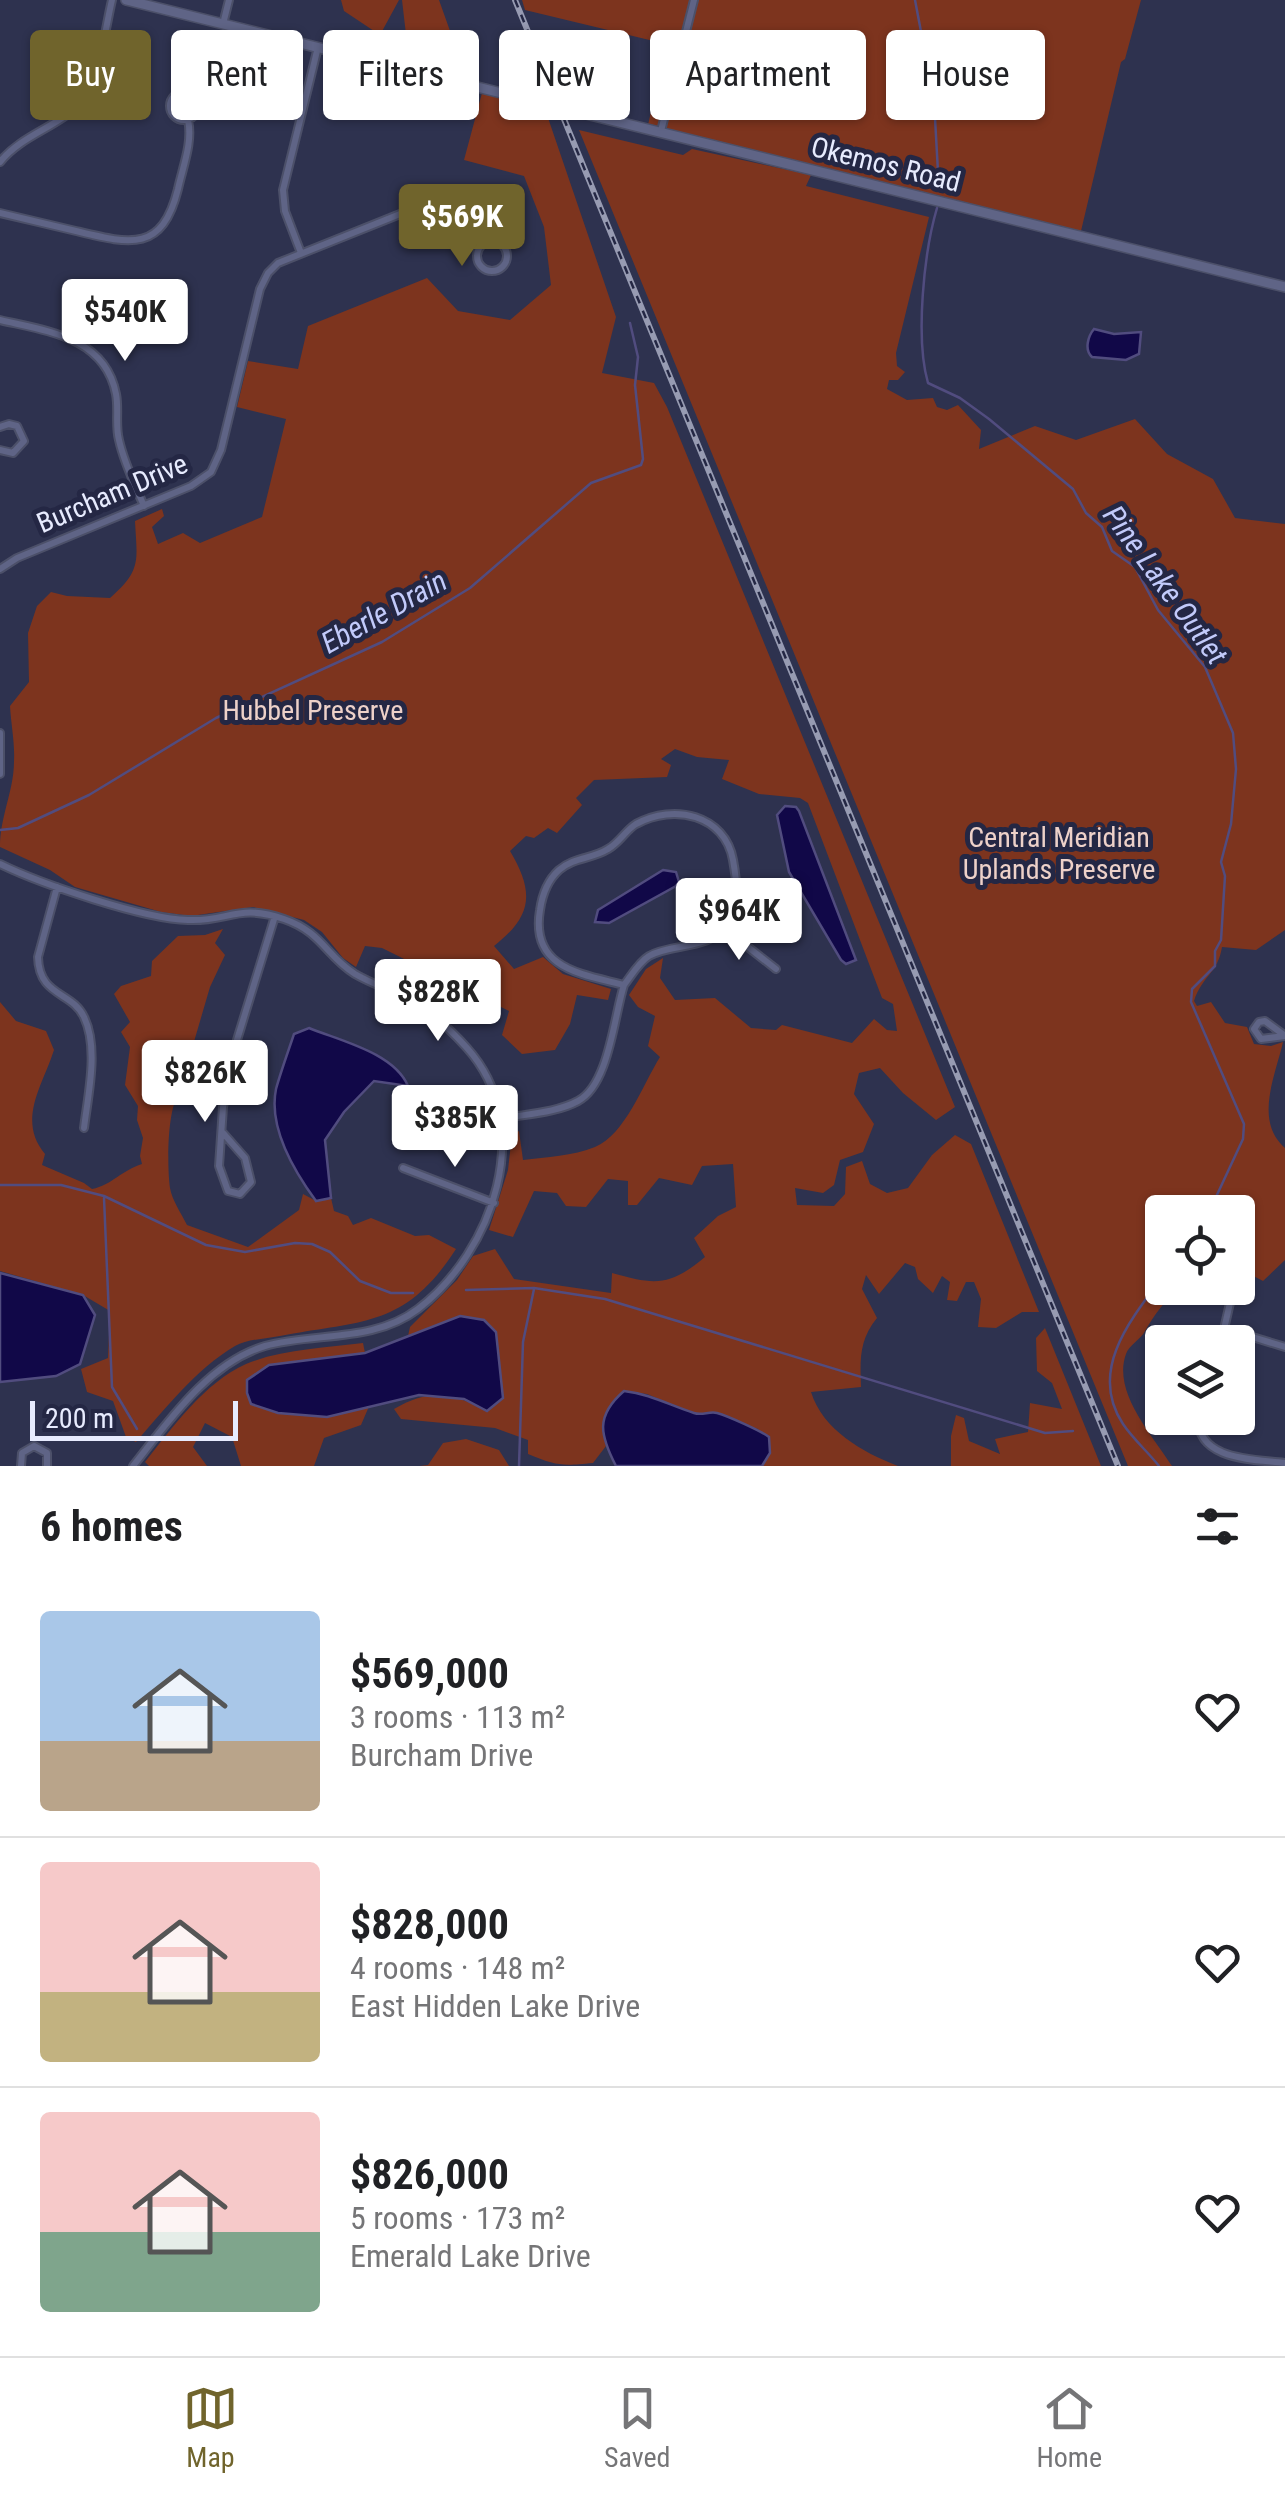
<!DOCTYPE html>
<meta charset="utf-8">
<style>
:root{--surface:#fff;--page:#f2f2f2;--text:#202124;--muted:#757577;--line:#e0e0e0;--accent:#70642c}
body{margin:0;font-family:"Roboto Condensed",sans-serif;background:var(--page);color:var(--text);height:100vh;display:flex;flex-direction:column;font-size:38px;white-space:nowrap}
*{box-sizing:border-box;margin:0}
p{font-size:32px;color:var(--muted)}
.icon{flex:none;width:55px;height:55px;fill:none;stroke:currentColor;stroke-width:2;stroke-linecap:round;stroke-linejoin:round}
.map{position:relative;height:1466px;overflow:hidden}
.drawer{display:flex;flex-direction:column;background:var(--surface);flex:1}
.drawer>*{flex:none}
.banner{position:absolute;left:30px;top:30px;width:1225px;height:90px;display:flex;gap:20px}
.tools{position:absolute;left:1145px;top:1195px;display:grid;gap:20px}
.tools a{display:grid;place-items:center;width:110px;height:110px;border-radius:10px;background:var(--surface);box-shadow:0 2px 8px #0004;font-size:50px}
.scale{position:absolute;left:30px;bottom:25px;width:208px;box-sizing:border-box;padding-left:10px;border:5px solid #e7ebfe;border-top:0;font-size:28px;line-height:35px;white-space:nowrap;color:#e7ebfe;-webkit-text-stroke:8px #242744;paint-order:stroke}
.price{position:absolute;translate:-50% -85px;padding:0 22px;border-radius:10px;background:#fff;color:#222;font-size:32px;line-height:65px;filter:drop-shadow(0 2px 5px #0008)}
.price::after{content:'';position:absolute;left:50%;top:60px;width:30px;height:22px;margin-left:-15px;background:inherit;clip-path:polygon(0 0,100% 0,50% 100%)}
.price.current{background:var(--accent);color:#fff}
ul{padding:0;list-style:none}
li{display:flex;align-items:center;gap:30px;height:250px;padding:0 40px}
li+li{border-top:2px solid var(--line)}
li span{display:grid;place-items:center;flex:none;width:280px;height:200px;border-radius:10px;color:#555}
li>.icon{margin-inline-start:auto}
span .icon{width:120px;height:120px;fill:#fffc;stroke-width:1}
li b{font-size:42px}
h2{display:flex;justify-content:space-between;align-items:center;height:120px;padding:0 40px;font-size:42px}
.chip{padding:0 35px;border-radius:10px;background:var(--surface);box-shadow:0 2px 8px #0004;font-size:35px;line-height:90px}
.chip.current{background:var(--accent);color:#fff}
.tabs{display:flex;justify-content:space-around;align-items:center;height:140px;border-top:2px solid var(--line);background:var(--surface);font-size:28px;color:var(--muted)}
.tabs a{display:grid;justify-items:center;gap:5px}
.tabs .current{color:var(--accent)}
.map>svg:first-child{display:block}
</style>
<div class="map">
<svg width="1285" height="1466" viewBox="0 0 1285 1466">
<rect width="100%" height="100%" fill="#2e324f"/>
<!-- green -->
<path fill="#7d341e" d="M341,0H399L380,35L344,11Z
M402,0H439L460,59L407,43Z
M522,0H1141L1125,59L1121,62L1081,231L648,125L666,44L525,10Z
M482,93L545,109L616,317L602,373L654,383L667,407L955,1107L936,1120L903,1093L880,1068L859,1073L854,1094L874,1124L863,1152L840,1160L834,1185L823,1193L795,1188L797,1205L834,1206L845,1194L846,1167L862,1161L870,1184L887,1193L908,1188L932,1155L955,1135L971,1144L1039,1312H1022L996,1328L978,1327L981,1299L974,1282H966L957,1301L947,1300L950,1282L942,1276L933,1293L918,1279L915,1267L905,1263L879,1294L866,1275L862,1289L877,1318C859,1340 860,1360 861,1387L811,1392C823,1430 862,1452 898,1466H762L770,1453L758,1429L737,1424L716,1413L699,1416L647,1394L624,1391C605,1407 600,1421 606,1446L593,1463C562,1466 557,1466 528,1454V1440L495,1428L401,1419L394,1409C429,1389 451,1392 487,1411L503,1398L496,1332L460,1316L408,1336L410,1327L457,1280L473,1256L495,1249L514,1279L611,1293L612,1273C655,1285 669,1287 705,1257L694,1238L718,1216L736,1207L733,1164L702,1166L692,1185L659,1178L637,1205H628V1181L608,1179L586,1207L566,1206L557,1193L534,1191L513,1237L489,1230L508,1170L512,1134L519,1131L523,1160C546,1157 573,1156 595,1147C625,1135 643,1084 660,1057L648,1046L655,1016L638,1007L629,995L646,969L663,958L660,978L675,1000L715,998L751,1028L776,1030L782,1025L852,1043L874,1019L887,1030L897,1031L893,1004L882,998L808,803L800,798L759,794L722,779L729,760L697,757L675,749L661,759L671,765L667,777L594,780L576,798L582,805L557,833L548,828L534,838L526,836L510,851C535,893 532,916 494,946L514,969L543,957L563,974L611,989L608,1000L577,995L570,1024L555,1050L522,1054L502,1035L509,1011L382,948L365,946L356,967L343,958L322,932L304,920L253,907L191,916L161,912L75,887L50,870L0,847C0,816 14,791 14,761C15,743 11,724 10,706L29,682L28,633L37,606L51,592L67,596L110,598C142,570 137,561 135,521L162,509L164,516L152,527L158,544L183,533L200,543L262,517L286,419L237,407L248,361L298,369L308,326L427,278L458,311L510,320L551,285L544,227L524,176L464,160Z
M579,130L683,155L692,149L811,175L806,186L929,217L896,353L897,366L905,372L898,380H889L887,389L907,400L933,398L937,407L947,410L958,405L981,430L979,449L1035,426L1076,440L1135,419L1167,454L1213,479L1235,518L1285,524V930L1256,950L1222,947C1218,973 1202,976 1194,1001L1197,1006L1211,1002L1225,1023L1247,1027L1254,1044L1271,1046L1283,1042C1275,1077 1254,1121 1285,1148V1260L1263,1281L1238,1268V1212H1162V1288H1178C1164,1302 1155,1314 1145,1331C1141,1339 1129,1345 1126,1354C1112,1392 1153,1436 1172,1466H1128Z
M223,929L215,943L225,955L210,987L179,1093C167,1110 167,1166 170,1188C172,1200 181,1213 187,1225L248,1247L299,1210L303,1194L316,1201L331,1198L334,1211L348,1216L353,1225L371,1218L415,1236L429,1235L456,1249C405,1328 363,1320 280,1336C266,1339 247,1339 235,1346C196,1369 165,1409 136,1442L126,1437L113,1401L87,1392L81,1369L108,1358L110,1311L83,1295L0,1271V1002L16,1021L46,1031L54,1050C42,1087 17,1120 45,1154L42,1165L84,1183L92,1189C112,1185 122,1170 142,1164L140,1156L143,1138L137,1120L138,1106L125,1085L130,1047L121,1032L130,1022L114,994L121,986L151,976L152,961L178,936L205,935Z
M1045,1328L1101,1466H951V1436L956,1415L964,1418L969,1441L1000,1454L995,1439L1028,1432L1030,1403L1062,1409L1052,1383L1037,1371L1036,1338Z
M363,1343L365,1353L305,1360L327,1417L370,1404L361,1425L324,1438L314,1466H241L232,1437L205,1423L193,1447L207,1466H149L145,1462C172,1428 205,1382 246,1364C282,1349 325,1348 363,1343Z
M466,1439L499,1450L509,1466H420L428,1465L443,1443Z"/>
<!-- water -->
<path fill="#110848" stroke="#514c7f" stroke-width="2.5" d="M1094,329L1114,334L1141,332L1139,354L1126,360L1092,357C1084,350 1088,336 1094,329Z
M785,806L796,807L799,811L856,960L846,964L841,960L789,872L777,815Z
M663,870L676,872L679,882L676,886L609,923L595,922L598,910Z
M309,1028C341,1041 394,1053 408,1086L374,1081L344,1112L325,1140L331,1198L316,1201C294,1171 268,1128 276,1089C281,1071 288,1052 294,1034Z
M0,1273L83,1295L95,1315L80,1364L56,1376L0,1382Z
M460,1316L484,1320L496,1332L503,1398L487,1411L464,1399L419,1395L327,1417L278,1413L251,1404L247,1393V1380L269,1365L365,1353Z
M624,1391C650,1394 669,1405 694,1413C702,1416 709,1411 717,1413C728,1416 761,1431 769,1437L770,1453L762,1466H616C600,1435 595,1416 624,1391Z"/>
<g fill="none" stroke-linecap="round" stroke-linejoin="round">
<!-- stream -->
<path stroke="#514c7f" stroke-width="2.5" d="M915,0L934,100L939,190
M937,208C924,252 915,338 928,383L960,398L989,419L1073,489L1086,513L1102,527L1112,551L1135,567L1158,610L1205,667L1233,733L1236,769L1231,824L1221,862L1225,876L1221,940L1215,951V966L1192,989L1191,1002L1244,1124L1243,1139L1209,1212
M0,830L18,828L89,795L216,718L382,642L470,588L591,483L641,465L643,459L635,385L638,357L630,323
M0,1185H61L104,1196L206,1245L245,1252L295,1243L312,1244L330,1252L360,1281L391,1293H413
M104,1198L112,1387L137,1429
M466,1290L534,1288L605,1299L1045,1433L1073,1431
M519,1466L523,1342L534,1289
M1159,1466C1148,1452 1133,1439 1123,1424C1088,1371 1130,1320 1162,1278"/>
<defs>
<path id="street" d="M223,24L229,0
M170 106a14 14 0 1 1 28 0a14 14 0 1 1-28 0Z
M661,131L694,0
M0,162C21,136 54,128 78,106C99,85 105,29 112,0
M0,213C25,219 51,225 76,231C130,244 162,253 178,189C183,166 193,142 188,120
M477 256a15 15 0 1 1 30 0a15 15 0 1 1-30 0Z
M301,253L285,211L283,190L318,47
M0,320C47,331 105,337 116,394C119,409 115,425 119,440C124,463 135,485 144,506
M0,427L9,424L17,426L24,441L13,453L0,450
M0,569L17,558L191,486L211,472L221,450L260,289L268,273L278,263L420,206C450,205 464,224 483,244
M0,733V774
M0,864C41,884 144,919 188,920C228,922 238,903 284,919C322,932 326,956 355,974C372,984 392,990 409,1000C431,1012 451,1030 467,1048C537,1126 493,1252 418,1309C373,1343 316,1332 265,1346C208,1363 168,1422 133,1466
M57,887L38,957C39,997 72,991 84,1017C99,1048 88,1095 84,1128
M725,929L776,969
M1284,1035L1265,1021L1259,1022L1254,1029L1261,1039L1285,1036
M500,1119C525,1114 556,1113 578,1101C609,1085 614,1016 624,985C582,974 530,969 540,910C542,896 548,880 559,870C574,857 592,859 608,849C619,843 626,830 636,824C674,803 725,815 733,860C737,882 740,907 726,926C709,950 672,943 649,956C639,962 631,976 624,985
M223,1133L245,1158L251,1182L240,1194L228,1191L219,1166L223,1107L237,1040L275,916
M403,1168L494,1203
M1246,1335L1285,1347
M1221,1342L1230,1303L1228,1288
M1198,1418C1198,1461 1254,1459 1285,1463
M21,1466L22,1453L34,1446L47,1453V1466"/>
<path id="secondary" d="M126,0L1285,287"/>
</defs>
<!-- street casing -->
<use href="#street" stroke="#4c5069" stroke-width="10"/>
<!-- secondary casing -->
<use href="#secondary" stroke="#4c5069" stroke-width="12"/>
<!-- street -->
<use href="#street" stroke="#5f6486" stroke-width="6"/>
<!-- secondary -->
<use href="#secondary" stroke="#5f6486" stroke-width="9"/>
<defs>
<path id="rail" d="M515,0L1118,1466"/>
</defs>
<!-- rail casing -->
<use href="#rail" stroke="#979bb2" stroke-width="6"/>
<!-- rail -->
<use href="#rail" stroke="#242744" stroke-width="2.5" stroke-dasharray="8" stroke-linecap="butt"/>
</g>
<g text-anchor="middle" stroke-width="10" stroke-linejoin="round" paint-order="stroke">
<!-- street labels -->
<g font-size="28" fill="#e7ebfe" stroke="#242744">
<text transform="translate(886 164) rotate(14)" y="10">Okemos Road</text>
<text transform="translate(112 493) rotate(-23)" y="10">Burcham Drive</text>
</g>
<!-- park labels -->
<g font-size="28" fill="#edd1c9" stroke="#242744">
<text x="313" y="720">Hubbel Preserve</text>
<text x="1059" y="847">Central Meridian<tspan x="1059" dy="32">Uplands Preserve</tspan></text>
</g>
<!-- water labels -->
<g font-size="30" font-style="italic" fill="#c2cafa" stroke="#242744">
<text transform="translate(1165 585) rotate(54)" y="10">Pine Lake Outlet</text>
<text transform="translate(384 612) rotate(-29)" y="10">Eberle Drain</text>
</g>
</g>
</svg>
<div class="tools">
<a><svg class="icon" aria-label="locate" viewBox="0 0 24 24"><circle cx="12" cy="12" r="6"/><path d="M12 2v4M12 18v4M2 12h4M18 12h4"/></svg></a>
<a><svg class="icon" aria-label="layers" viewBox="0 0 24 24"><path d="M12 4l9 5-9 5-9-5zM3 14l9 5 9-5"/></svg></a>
</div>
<div class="scale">200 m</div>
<b class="price current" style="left:462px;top:269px">$569K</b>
<b class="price" style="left:125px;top:364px">$540K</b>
<b class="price" style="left:739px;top:963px">$964K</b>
<b class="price" style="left:438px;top:1044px">$828K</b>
<b class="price" style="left:205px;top:1125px">$826K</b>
<b class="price" style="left:455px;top:1170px">$385K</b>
<div class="banner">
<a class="chip current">Buy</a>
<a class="chip">Rent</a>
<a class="chip">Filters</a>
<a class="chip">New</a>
<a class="chip">Apartment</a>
<a class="chip">House</a>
</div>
</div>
<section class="drawer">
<h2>6 homes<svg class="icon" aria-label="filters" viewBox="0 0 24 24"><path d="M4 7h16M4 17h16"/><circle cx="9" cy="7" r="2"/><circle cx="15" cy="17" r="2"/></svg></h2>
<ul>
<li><span style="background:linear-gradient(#a9c7e8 65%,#b9a48a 0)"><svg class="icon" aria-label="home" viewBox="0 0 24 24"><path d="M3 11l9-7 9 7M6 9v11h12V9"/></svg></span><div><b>$569,000</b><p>3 rooms · 113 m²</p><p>Burcham Drive</p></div><svg class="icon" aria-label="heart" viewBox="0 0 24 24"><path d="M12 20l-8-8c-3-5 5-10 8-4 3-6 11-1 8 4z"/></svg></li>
<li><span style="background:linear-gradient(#f6c9c9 65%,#c2b280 0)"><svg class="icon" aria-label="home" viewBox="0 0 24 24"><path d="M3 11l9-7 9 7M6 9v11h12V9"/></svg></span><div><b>$828,000</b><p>4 rooms · 148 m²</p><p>East Hidden Lake Drive</p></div><svg class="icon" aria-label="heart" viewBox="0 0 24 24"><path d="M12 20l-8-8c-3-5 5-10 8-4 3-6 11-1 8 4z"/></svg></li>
<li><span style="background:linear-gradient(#f6c9c9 60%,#7fa58c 0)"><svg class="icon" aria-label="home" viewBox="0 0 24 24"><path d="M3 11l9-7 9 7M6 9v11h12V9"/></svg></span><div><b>$826,000</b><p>5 rooms · 173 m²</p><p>Emerald Lake Drive</p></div><svg class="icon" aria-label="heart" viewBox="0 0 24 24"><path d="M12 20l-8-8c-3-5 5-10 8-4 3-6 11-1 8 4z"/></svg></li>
</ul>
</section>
<nav class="tabs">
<a class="current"><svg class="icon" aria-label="map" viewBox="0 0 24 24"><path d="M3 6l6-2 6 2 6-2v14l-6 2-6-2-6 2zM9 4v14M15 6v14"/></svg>Map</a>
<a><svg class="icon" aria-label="saved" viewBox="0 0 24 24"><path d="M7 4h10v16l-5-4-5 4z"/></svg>Saved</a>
<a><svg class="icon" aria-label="home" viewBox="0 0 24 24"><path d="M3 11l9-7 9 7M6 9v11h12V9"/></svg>Home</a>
</nav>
